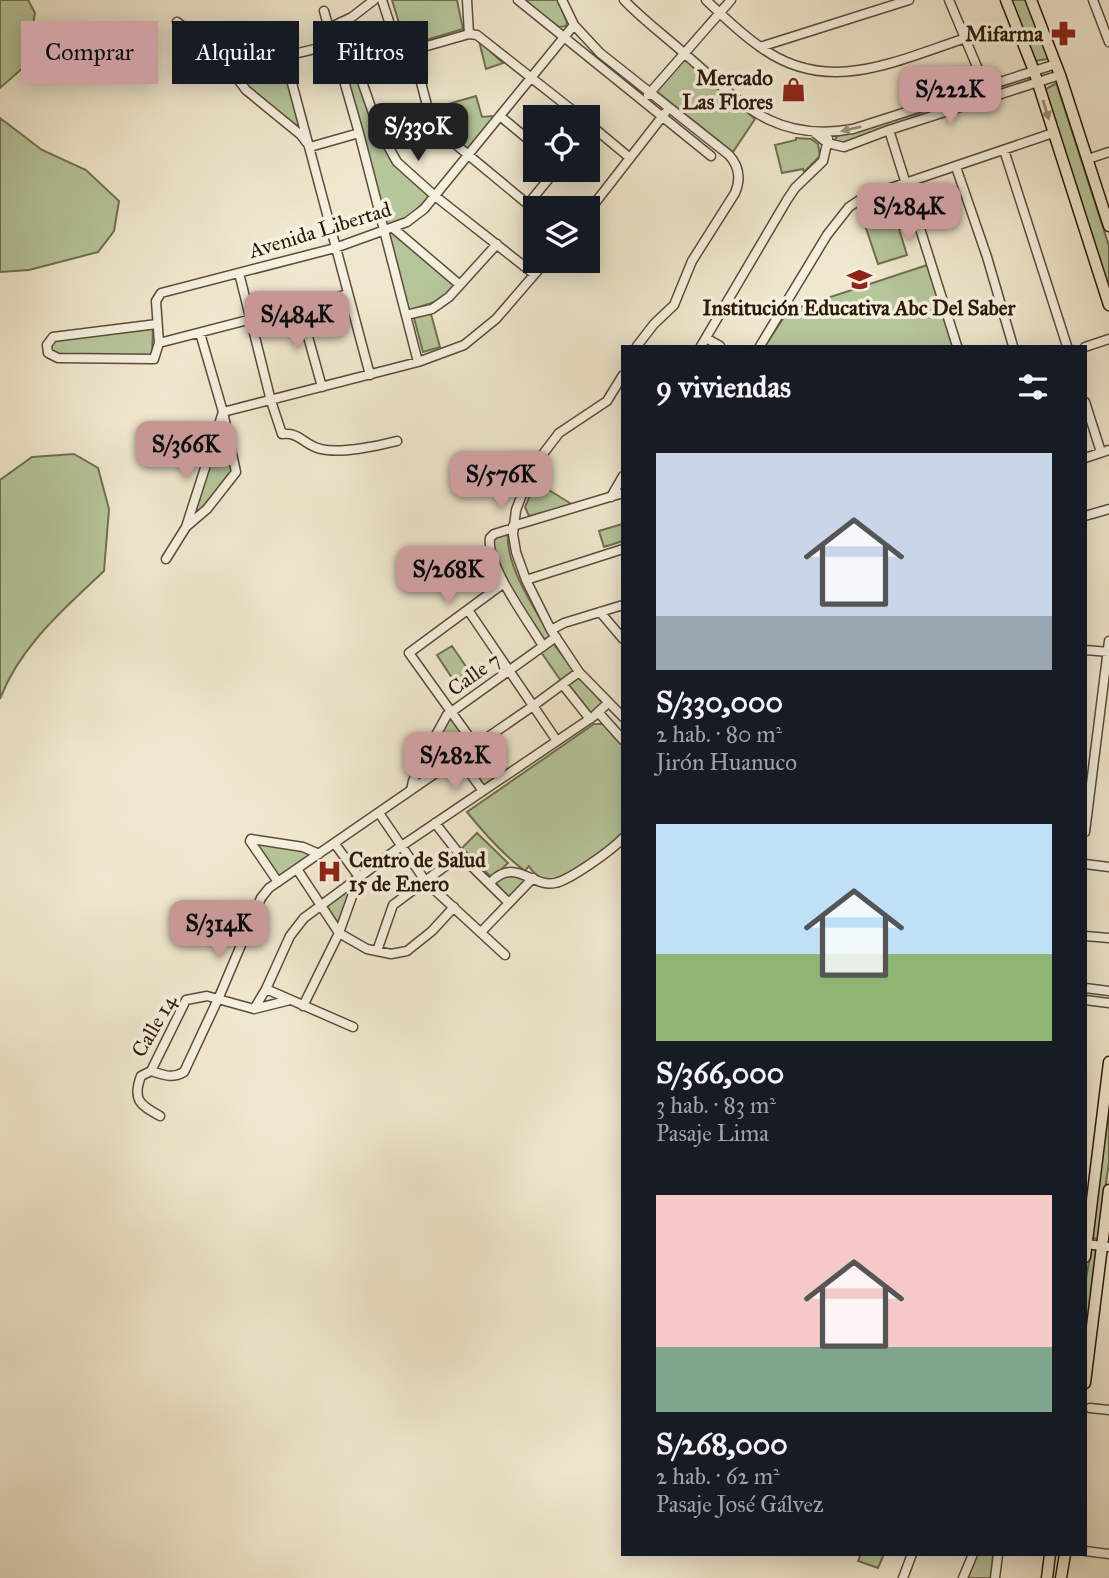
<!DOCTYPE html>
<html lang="es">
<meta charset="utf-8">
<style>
:root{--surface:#171b24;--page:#242831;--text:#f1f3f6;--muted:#9ea1a6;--accent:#c59692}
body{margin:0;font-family:"IM FELL Great Primer",serif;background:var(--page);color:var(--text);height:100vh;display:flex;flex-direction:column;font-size:26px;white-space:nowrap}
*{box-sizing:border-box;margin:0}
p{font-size:23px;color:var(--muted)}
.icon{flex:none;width:38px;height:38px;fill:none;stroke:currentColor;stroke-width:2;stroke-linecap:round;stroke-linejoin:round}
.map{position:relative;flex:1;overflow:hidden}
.drawer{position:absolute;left:621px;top:345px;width:466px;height:1211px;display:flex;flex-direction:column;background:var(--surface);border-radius:0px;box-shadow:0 4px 18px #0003}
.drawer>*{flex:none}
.hud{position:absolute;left:21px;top:21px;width:495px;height:63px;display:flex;gap:14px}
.buttons{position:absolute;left:523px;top:105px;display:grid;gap:14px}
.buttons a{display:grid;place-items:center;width:77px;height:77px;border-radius:0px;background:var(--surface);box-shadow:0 4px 18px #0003;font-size:35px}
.price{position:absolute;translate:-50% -60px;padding:0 16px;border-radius:14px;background:var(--accent);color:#111;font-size:23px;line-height:46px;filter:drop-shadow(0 2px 4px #0008)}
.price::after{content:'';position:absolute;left:50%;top:42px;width:21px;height:16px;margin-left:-10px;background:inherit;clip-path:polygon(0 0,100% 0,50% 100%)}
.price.current{background:#222;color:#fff}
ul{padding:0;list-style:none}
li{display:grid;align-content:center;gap:14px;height:371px;padding:0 35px}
li span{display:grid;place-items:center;height:217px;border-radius:0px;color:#555}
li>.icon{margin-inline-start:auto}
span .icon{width:126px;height:126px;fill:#fffc;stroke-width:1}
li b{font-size:30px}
h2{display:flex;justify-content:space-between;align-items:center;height:84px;padding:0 35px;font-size:30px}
.tag{padding:0 24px;border-radius:0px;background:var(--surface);box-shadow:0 4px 18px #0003;font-size:24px;line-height:63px}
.tag.current{background:var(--accent);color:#111}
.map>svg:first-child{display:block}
</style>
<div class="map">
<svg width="1109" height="1578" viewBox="0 0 1109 1578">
<rect width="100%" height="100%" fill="#f0e8ce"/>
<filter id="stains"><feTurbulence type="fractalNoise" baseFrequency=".00286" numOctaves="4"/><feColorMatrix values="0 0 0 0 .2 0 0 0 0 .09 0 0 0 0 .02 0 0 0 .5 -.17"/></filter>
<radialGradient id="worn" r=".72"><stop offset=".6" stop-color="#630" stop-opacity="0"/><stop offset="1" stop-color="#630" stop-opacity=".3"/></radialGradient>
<!-- green -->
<path fill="#b6c69b" stroke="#706f51" stroke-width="2" d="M0,0H28L35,13L25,66L0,88Z
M392,0H457L463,29L406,46Z
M523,0H558L567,22L566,26L559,27Z
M1010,0H1027L1049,55L1047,59L1035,61Z
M339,23L369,112L381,141L431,196L405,220L387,226L332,26Z
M479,41L503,63L486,69Z
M685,58L755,119L733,152L656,91Z
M283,60L301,130L297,129L256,96L235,70L236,65Z
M1026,76L1029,80L1028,82L839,144L834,142L837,136Z
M1055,84L1057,85L1109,246V293L1044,90Z
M476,96L482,117L492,116L495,119L470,151C454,139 438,129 434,108Z
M0,118L42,150L86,170L119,201L114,231L98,252L29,270L0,272Z
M796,138L811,139L818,144L820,156L804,172L803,169L782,173L775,145L796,140Z
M895,216L907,255L878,264L865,225Z
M393,232L457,286L438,301L409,310L388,234Z
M927,265L954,346H765L788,311Z
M431,314L440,347L423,352L414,318Z
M153,326L152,358L56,355L52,353L51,343L54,340Z
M220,431H224L234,473L201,512L195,508Z
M74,454L98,468L109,509L104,571C64,609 20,646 0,699V480L32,457Z
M536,482L573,505L529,516L525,507Z
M622,524L623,541L604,547L599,531Z
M508,533C505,566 535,608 550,636L546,641L543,640C529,618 490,564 492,539L498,535Z
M552,642L574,671L561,681L541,652Z
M452,646L469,671L454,681L437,655Z
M580,676L603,704L592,714L569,685Z
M449,715L469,743L414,782Z
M594,724H607L623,743V835C612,846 576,874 563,880C550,885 535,877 529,866L525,871C503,855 484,833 467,812Z
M477,833L508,863L492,878L462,848Z
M253,842L304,849L311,855L279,876Z
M502,876H516L529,880L509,899L496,883Z
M351,885L352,888L338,923L325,904Z
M1109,1095V1162L1098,1239L1092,1238Z
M1091,1249L1097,1251L1085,1358V1285Z
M861,1554H884L878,1568L858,1561Z
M976,1554H993L992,1578H967Z"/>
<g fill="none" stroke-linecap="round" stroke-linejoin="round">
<defs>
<path id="minor" d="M382,0L400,55
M467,0L469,34
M518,0L711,156
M562,0L574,25L600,53L729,155C739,166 741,179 735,193L692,261L674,305L654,324L637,346
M624,0C643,20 665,36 685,54C741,102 772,143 853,129L1056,64
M706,0C723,16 740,33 759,46C827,97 895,61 966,38
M949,0L985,86
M1093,0L1109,42
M324,11L359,133L418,362
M177,22L218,53L246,90L301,135L310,147L359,133
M341,22L379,130L397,162L435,196L534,274
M329,28L352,17L374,0
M760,47L909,0
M413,52L429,113L434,123L449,139L536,211
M218,53C257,66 296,54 334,44
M285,57L370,375
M357,66L469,34L477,35L581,117
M648,95L731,0
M500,116L536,146
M588,123L630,158
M889,130L957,346
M815,133L827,143L844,147L889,130L1060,75
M1004,150L1067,346
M1088,159L1109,152
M956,167L987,257L1013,346
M528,204L556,170
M588,212L665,113
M393,228L460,285
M239,273L271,401L282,434C301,432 304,446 321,449C340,454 378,446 397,441
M300,308L322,387
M406,315L432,309L449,297L497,244
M157,324L53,337L47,345L48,353L58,358L154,359L159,343L156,301L161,293L335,248L407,222L424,209L574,25
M706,338L720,346
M159,343L348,294
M701,346L787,200L795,188L823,161L828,139
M760,346L827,235L849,207L864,197L1053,133
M1085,347L1109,339
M623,375L607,401L559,433L543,454L521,497L516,510L513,534L516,552L526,580L551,630L579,672L623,717
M1085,402L1101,452
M1085,458L1109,450
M611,497L623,476
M1085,516L1109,509
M187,526L207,509L236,472L223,412L200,333
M513,526L623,493
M507,530L494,534L490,538C486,565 529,622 543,646
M166,559L186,527L223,412L418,362L464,345L496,319L546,261
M526,580L623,549
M468,610L557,741
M600,612L623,639
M551,630L564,623L623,605
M1085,650L1109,652
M563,685L590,719
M598,712L623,740
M475,745L409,653L504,583
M458,757L483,791
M411,790L413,781L425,755L447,715L556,637
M379,813L426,882L505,955
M435,823L460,855L509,903
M1085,832L1109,641
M1085,864L1109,867
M297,869L339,933L367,949L391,954L407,951L432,931L454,907
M278,882L250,841L251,839L303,847L319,854
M490,883C515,856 532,888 555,883C570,880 612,850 623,838
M482,931L533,878
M1085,936L1109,938
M377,951L393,905L460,855
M1085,988L1109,991
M266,989L353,1027
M1085,1000L1109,1003
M303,1006L339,933L359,877L335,844
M254,1009L266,989L290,936L304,918L400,847L594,716L608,703
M151,1071C164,1075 172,1079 184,1072L219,997L261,898L269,888L533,706L579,672
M160,1116C140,1105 132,1100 141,1076L151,1071L186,1000L207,996L254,1009L290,1000
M1087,1244L1109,1247
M1090,1408L1109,1410
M1085,1551L1109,1554
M903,1578L912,1554
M963,1578L973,1554
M995,1578L998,1554"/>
<path id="major" d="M1006,0L1034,71L1109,305
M1031,0L1060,75L1109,226
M1085,1257L1109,1062
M1085,1383L1109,1190
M1047,1578L1050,1554
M1061,1578L1065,1554"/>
</defs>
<!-- minor casing -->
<use href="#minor" stroke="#5c4c39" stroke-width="11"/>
<!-- major casing -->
<use href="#major" stroke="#2b1807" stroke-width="13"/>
<!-- minor -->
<use href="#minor" stroke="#f5f0df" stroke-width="8"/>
<!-- major -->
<use href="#major" stroke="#f0e8ce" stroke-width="10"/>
</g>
<!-- one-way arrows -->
<defs><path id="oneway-solid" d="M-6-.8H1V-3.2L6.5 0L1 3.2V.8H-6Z" transform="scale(1.75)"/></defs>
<use fill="#978a74" href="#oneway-solid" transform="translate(1046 110) rotate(73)"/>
<use fill="#9a8f7e" href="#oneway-solid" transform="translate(851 129) rotate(167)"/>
<!-- icons -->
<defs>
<symbol id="pharmacy-bare" viewBox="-9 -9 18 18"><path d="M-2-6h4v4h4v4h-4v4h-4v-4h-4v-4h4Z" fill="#8f2418" stroke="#f5f0df" stroke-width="2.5" paint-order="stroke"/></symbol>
<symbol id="shop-bare" viewBox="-9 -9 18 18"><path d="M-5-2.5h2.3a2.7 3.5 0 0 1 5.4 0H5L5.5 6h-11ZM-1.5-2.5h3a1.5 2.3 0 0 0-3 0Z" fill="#8f2418" stroke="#f5f0df" stroke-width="2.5" paint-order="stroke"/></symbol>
<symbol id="school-bare" viewBox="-9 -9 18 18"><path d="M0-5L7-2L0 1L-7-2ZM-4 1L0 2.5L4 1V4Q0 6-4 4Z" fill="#8f2418" stroke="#f5f0df" stroke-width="2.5" paint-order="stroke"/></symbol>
<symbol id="hospital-bare" viewBox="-9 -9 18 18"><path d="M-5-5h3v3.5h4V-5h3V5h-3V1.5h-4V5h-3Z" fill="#8f2418" stroke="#f5f0df" stroke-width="2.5" paint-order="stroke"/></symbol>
</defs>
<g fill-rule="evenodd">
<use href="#pharmacy-bare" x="1046" y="16" width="35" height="35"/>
<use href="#shop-bare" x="776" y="72" width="35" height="35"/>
<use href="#school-bare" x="842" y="262" width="35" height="35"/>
<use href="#hospital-bare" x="312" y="854" width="35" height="35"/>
</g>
<g text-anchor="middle" stroke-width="7" stroke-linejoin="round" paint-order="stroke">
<!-- poi labels -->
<g font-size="21" font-weight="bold" fill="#2b1807" stroke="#f5f0df" text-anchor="end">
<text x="1043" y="41">Mifarma</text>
<text x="773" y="85">Mercado<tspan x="773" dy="24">Las Flores</tspan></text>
<text x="859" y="315" text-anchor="middle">Institución Educativa Abc Del Saber</text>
<text x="349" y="867" text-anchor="start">Centro de Salud<tspan x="349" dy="24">15 de Enero</tspan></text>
</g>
<!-- street labels -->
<g font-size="21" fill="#2b1807" stroke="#f5f0df">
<text transform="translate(320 230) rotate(-17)" y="7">Avenida Libertad</text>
<text transform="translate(474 674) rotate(-35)" y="7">Calle 7</text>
<text transform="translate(154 1026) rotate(-60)" y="7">Calle 14</text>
</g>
</g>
<rect width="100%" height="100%" filter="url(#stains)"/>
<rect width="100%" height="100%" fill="url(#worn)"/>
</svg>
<div class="buttons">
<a><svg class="icon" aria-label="locate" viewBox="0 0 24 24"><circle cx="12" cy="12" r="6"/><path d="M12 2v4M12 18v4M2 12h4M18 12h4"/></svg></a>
<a><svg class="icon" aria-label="layers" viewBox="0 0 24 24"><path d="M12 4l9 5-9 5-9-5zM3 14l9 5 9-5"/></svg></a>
</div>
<b class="price" style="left:950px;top:126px">S/222K</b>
<b class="price current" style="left:418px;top:163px">S/330K</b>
<b class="price" style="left:909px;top:243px">S/284K</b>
<b class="price" style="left:297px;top:351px">S/484K</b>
<b class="price" style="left:186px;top:481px">S/366K</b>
<b class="price" style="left:501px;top:511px">S/576K</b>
<b class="price" style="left:448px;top:606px">S/268K</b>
<b class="price" style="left:455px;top:792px">S/282K</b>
<b class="price" style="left:219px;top:960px">S/314K</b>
<div class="hud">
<a class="tag current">Comprar</a>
<a class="tag">Alquilar</a>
<a class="tag">Filtros</a>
</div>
<section class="drawer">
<h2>9 viviendas<svg class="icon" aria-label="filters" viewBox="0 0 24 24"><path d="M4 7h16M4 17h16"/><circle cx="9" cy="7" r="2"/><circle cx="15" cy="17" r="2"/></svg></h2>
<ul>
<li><span style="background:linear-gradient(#c9d6e8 75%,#9aa5b1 0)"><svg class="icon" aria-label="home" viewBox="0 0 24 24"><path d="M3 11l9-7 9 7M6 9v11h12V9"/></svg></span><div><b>S/330,000</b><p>2 hab. · 80 m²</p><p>Jirón Huanuco</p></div></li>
<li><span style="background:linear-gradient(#bfe0f5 60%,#8fb573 0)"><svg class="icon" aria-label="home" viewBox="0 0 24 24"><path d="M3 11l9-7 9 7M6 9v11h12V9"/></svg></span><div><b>S/366,000</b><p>3 hab. · 83 m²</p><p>Pasaje Lima</p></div></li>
<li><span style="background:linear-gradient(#f6c9c9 70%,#7fa58c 0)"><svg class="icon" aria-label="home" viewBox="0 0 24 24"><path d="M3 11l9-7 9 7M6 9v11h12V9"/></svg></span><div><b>S/268,000</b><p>2 hab. · 62 m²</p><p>Pasaje José Gálvez</p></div></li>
</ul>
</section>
</div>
